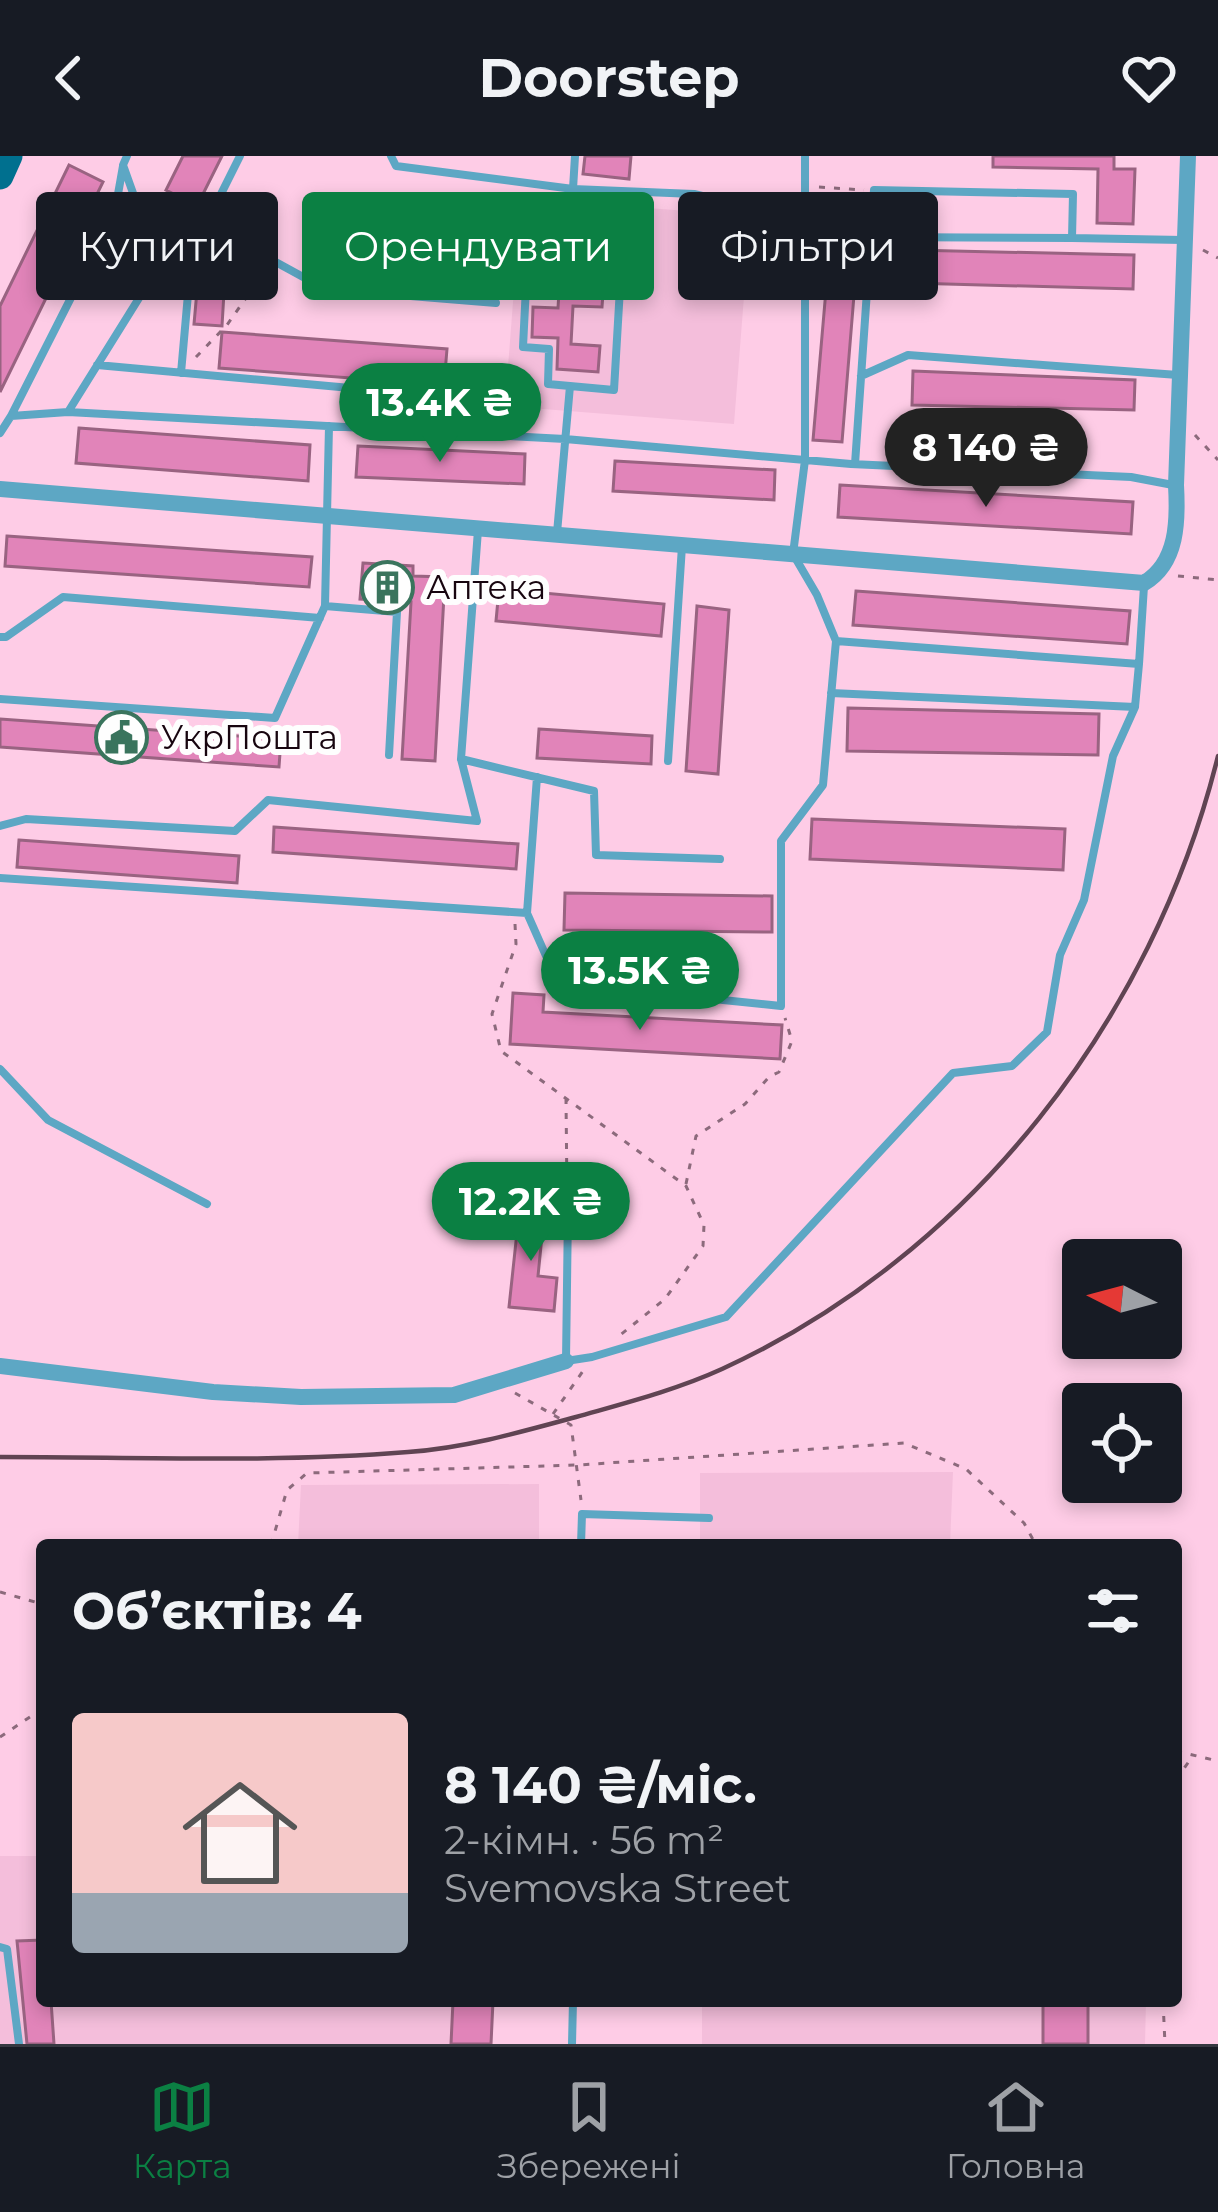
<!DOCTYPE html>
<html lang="uk">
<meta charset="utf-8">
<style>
:root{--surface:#171b24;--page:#20242c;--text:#f1f3f6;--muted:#9ea1a6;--line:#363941;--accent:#0b8043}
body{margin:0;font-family:Montserrat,sans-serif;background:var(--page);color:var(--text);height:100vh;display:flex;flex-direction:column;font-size:45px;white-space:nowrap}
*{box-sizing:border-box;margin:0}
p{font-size:39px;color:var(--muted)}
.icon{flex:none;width:66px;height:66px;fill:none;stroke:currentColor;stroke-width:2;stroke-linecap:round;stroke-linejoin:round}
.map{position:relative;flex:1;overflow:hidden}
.side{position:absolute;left:36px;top:1383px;width:1146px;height:468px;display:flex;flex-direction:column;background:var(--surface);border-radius:12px;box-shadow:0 6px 18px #0003}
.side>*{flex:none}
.guide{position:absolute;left:36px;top:36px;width:1146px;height:108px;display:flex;gap:24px}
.needle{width:78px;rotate:276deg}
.controls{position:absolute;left:1062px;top:1083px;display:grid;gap:24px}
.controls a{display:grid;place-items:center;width:120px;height:120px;border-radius:12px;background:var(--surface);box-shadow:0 6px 18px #0003;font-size:60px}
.price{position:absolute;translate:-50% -102px;padding:0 27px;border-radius:42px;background:var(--accent);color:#fff;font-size:39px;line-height:78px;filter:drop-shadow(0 3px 6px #0008)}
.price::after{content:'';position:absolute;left:50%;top:72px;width:36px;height:27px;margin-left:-18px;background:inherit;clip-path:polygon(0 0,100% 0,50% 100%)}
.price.current{background:#222;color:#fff}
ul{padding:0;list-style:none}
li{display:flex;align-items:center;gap:36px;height:300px;padding:0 36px}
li+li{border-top:3px solid var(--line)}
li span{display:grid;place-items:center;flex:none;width:336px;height:240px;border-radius:12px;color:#555}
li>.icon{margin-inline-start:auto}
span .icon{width:144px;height:144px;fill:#fffc;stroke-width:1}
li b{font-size:51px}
h2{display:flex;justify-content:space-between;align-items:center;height:144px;padding:0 36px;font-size:51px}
.pill{padding:0 42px;border-radius:12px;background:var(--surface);box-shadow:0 6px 18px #0003;font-size:42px;line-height:108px}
.pill.current{background:var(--accent);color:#fff}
header{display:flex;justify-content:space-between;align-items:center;height:156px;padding:0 36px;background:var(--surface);font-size:54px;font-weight:700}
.dock{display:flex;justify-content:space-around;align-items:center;height:168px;border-top:3px solid var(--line);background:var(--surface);font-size:33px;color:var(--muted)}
.dock a{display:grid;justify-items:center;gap:6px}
.dock .current{color:var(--accent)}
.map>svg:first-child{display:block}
</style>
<header><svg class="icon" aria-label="back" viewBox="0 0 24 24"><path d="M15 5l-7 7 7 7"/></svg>Doorstep<svg class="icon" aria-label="heart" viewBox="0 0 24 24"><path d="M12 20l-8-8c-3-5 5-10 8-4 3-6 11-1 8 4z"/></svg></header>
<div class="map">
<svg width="1218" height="1888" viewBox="0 0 1218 1888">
<rect width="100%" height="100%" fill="#fecce6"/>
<!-- built -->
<path fill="#f4bedb" d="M567,46L701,56L699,99L747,102L734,268L505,250L519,68Z
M953,1316L950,1389H700V1317Z
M539,1328V1389H298L301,1329Z
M0,1700H42V1845H493L491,1888H0Z
M702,1845H1146L1145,1888H702Z"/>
<!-- building -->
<path fill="#e184b9" stroke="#996381" stroke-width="3" d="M183,0H222L197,50L166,34Z
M585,0H631L629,23L583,18Z
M993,0H1114V13H1135L1133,68L1097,67L1098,13L993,11Z
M69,9L103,26L0,236V150Z
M562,54L608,57L606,92L578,90L576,122L604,124L602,151L573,150L571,188L600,190L598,216L557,213L558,182L532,181L533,151L558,152L560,118L535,117V86L560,87Z
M334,76L498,88L496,124L331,113Z
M831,76L859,78L842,286L813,284Z
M911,94L1134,99L1133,133L911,127Z
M200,101L226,103L222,170L194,168Z
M222,176L447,193L444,229L219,212Z
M913,215L1135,224L1134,254L912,249Z
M79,272L310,289L308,325L76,307Z
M358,290L525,298L524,328L356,321Z
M615,305L775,314L774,344L613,335Z
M840,329L1133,346L1131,378L838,361Z
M7,380L312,401L309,431L5,410Z
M363,407L413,410V420L445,421L435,605L402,603L411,446L360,443Z
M499,433L664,448L661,480L496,465Z
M856,435L1130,455L1127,488L853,469Z
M697,450L729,454L718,618L686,615Z
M848,552L1099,558L1098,599L847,595Z
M0,563L281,583L279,611L0,591Z
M539,573L652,580L651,608L537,602Z
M812,663L1065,673L1063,714L810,703Z
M274,671L518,688L516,713L273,696Z
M19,684L239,700L237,727L17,711Z
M565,737L772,740V776L564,774Z
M513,837L544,839L543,856L782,869L780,903L510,888Z
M520,1048L545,1050L538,1120L557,1122L554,1155L509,1151Z
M42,1784V1845H51L54,1888H27L17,1785Z
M453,1845H493L491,1888H451Z
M1043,1845H1088V1888H1043Z"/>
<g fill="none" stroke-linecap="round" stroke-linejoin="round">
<!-- path -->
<path stroke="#8c6a7c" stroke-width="3" stroke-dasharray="6 9" stroke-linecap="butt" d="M819,31L864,34
M1203,94L1218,102
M196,201L227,169L265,115
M1195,279L1218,304
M1178,420L1218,424
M515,768L516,788L492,858L501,895L686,1030L704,1069L703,1090L665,1143L619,1180
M566,942L567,1040
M686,1028L696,980L745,948L769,921L779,916L792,885L785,862
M515,1237L571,1269L581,1344
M553,1258L583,1215
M271,1389L287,1334L307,1317L578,1309L904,1287L966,1313L1024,1367L1036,1389
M0,1436L42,1448
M0,1581L42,1553
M1176,1595L1218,1605
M1176,1624L1192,1601
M1163,1845L1165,1888"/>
<!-- service -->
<path stroke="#5da7c4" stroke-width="8" d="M391,0L396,10L573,33L575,0
M573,33L694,38L786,60L872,70
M203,74L272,104L325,133L496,147
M871,81L1072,82
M528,90L523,191L549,193L548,228L570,230
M159,110L203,74L240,0
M97,209L472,243L470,278
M181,217L193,82
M861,220L908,199L1178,219
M68,256L565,283L851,308L1131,321L1173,329
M11,260L115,55L123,10
M329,270L325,450L397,456L389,599
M0,277L11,260L68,256L159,110L123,9L127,0
M855,308L874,34L1073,38L1072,82L1183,84
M557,377L570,230L614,234L624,64
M0,481H6L63,441L320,462
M836,485L1139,508L1144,430
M831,537L1135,551L1139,508
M0,543L275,562L325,450
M461,603L594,635L596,699L720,703
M668,605L682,390
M537,621L527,757L558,827L781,850V685L823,629L836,485L817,439L793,398L805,304V0
M0,670L26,663L235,675L268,644L477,665L461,603L478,374
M0,722L527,757
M0,913L48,964L207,1048
M568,1054L566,1205L592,1201L726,1161L953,917L1012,910L1047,876L1060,799L1084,744L1113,600L1135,551
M581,1389L582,1358L709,1362
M0,1791L7,1793L19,1888
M572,1888L573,1845"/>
<!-- minor -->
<path stroke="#5da7c4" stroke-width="16" d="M0,333L1144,427C1178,407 1178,364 1176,329L1188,0
M0,1210L213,1236L301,1241L454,1239L566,1205"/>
<!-- primary -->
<path stroke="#00708f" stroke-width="27" d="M0,20L9,0"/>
<!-- rail -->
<path stroke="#604453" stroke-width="4.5" d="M0,1301C135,1301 273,1307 408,1296C465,1292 521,1276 576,1261C625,1247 676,1234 722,1213C971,1099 1153,863 1218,600"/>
</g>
<!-- icons -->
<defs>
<symbol id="building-ring" viewBox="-11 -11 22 22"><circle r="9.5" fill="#fefefe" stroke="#3a745d" stroke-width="1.5"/><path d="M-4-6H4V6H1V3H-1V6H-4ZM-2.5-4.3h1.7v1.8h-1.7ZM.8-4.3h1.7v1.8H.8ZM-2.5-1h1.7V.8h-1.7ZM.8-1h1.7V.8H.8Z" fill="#3a745d"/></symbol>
<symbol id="civic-ring" viewBox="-11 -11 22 22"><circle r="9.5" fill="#fefefe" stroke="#3a745d" stroke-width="1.5"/><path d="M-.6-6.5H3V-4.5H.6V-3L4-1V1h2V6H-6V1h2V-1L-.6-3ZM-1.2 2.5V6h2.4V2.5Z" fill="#3a745d"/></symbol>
</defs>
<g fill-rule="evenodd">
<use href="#building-ring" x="358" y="402" width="59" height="59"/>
<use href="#civic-ring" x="92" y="552" width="59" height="59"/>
</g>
<g text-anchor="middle" stroke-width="12" stroke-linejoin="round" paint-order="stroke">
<!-- poi labels -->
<g font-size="33" fill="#17050f" stroke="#fefefe" text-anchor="start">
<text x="426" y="443">Аптека</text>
<text x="161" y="593">УкрПошта</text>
</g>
</g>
</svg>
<div class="controls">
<a><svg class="needle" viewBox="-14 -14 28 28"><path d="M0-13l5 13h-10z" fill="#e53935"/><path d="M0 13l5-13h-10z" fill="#9ea1a6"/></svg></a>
<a><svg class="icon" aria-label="locate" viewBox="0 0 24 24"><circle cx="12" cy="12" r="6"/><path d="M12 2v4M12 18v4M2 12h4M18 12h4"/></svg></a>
</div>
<b class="price" style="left:440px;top:309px">13.4K ₴</b>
<b class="price current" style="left:986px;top:354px">8 140 ₴</b>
<b class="price" style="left:640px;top:877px">13.5K ₴</b>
<b class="price" style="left:531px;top:1108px">12.2K ₴</b>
<div class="guide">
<a class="pill">Купити</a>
<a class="pill current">Орендувати</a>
<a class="pill">Фільтри</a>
</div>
<section class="side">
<h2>Об’єктів: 4<svg class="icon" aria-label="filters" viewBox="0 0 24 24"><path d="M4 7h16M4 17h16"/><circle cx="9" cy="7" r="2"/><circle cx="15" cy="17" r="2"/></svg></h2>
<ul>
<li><span style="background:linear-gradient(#f6c9c9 75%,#9aa5b1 0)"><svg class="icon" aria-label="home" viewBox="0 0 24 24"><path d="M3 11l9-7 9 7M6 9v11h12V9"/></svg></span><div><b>8 140 ₴/міс.</b><p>2-кімн. · 56 m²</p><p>Svemovska Street</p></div></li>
</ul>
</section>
</div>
<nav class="dock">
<a class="current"><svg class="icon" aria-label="map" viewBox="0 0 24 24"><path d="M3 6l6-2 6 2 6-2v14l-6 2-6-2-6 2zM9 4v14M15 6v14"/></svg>Карта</a>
<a><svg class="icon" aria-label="saved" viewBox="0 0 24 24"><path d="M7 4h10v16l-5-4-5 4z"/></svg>Збережені</a>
<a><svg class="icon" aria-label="home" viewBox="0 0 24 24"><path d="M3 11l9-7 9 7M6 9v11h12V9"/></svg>Головна</a>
</nav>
